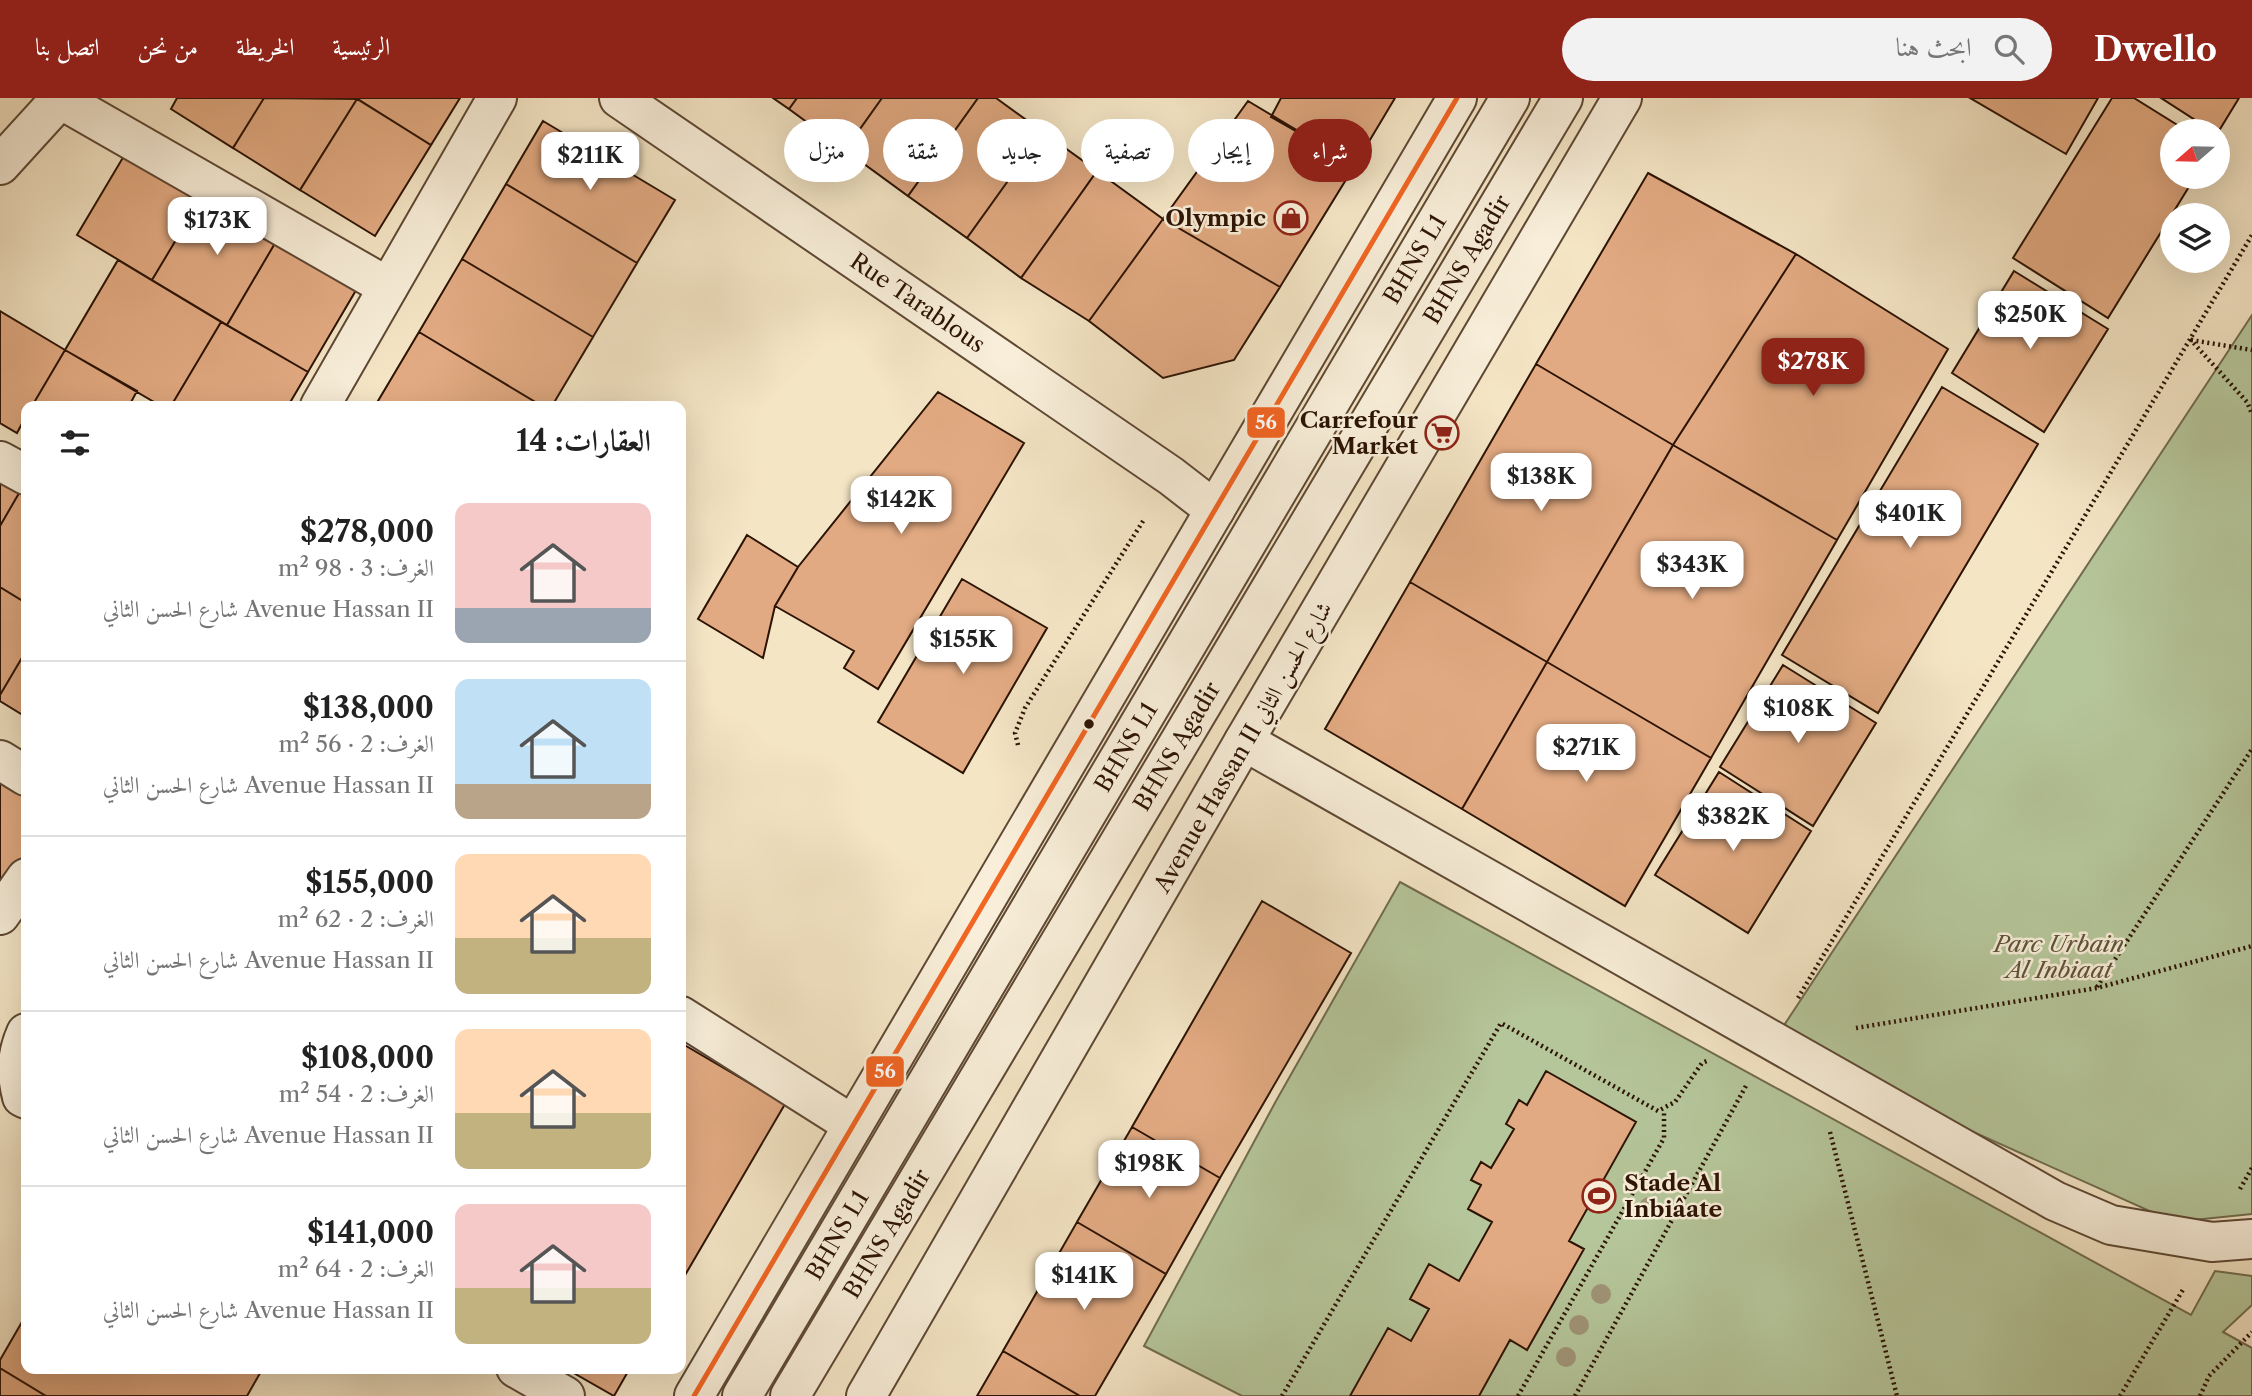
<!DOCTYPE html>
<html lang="ar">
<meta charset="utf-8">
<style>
:root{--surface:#fff;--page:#f2f2f2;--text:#222;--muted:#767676;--line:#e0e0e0;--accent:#8f2418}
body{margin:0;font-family:"Libre Caslon Text",Amiri,serif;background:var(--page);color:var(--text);direction:rtl;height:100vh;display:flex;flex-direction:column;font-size:26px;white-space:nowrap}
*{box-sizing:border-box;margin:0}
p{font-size:23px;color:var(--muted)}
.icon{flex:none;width:38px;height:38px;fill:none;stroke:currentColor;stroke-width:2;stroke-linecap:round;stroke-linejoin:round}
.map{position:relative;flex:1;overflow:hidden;direction:ltr}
.drawer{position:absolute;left:21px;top:303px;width:665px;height:973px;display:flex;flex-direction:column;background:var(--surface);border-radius:14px;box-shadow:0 7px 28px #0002;direction:rtl}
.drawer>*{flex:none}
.guide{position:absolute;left:707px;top:21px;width:665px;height:63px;direction:rtl;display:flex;gap:14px}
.needle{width:46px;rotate:250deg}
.controls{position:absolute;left:2160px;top:21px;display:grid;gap:14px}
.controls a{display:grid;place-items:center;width:70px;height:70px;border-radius:50%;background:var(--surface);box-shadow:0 7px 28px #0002;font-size:35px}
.price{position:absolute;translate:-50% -60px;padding:0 16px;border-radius:14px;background:#fff;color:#222;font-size:23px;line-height:46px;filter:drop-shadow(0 2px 4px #0008)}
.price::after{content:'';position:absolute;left:50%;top:42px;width:21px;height:16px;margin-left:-10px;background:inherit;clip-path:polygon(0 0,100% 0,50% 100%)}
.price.active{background:var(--accent);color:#fff}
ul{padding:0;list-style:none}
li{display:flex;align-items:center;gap:21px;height:175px;padding:0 35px}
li+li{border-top:2px solid var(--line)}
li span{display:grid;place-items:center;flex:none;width:196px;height:140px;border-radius:14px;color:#555}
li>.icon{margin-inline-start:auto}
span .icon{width:84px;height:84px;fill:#fffc;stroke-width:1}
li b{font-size:30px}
h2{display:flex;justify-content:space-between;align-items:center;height:84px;padding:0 35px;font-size:30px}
.chip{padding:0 24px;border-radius:32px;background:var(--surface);box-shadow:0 7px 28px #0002;font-size:24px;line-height:63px}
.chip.active{background:var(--accent);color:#fff}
header{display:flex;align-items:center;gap:42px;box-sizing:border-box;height:98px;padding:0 35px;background:var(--accent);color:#fff}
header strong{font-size:33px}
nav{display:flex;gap:38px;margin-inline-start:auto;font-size:24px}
.search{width:490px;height:63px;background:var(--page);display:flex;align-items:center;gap:18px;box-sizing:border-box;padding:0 24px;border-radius:38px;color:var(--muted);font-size:26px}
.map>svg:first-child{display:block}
</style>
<header>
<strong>Dwello</strong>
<div class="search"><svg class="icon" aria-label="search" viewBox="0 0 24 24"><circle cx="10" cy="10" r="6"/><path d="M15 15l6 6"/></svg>ابحث هنا</div>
<nav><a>الرئيسية</a><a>الخريطة</a><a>من نحن</a><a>اتصل بنا</a></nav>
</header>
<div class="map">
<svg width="2252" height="1298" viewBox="0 0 2252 1298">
<rect width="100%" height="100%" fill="#f4e5c5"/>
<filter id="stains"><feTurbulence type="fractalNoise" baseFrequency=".00286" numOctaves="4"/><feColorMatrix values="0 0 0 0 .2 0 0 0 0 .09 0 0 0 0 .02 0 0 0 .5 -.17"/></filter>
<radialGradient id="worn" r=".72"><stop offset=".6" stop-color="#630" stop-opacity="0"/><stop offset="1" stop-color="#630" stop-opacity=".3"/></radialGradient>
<!-- green -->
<path fill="#b5c69a" stroke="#706c4f" stroke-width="2" d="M2252,217V1116L2174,1124L1773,944Z
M1400,784L2191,1217L2215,1173L2252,1178V1207L2223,1234L2252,1250V1298H1242L1144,1248L1276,1003Z"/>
<!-- building -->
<path fill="#e2aa82" stroke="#2c1304" stroke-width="2" d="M177,0H264L233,50L171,11Z
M264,0L357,1L300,92L233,50Z
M356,0H460L431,47Z
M773,0H797L789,11Z
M797,0H882L845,52L789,11Z
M882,0H978L908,98L845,52Z
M978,0H996L1043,34L967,140L908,98Z
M1281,0H1395L1355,67L1271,19Z
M1970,0H2098L2066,56Z
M2112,0H2134L2187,33H2172V79H2195L2108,220L2013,160Z
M2161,0H2239L2217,36Z
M357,1L431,47L375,138L300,92Z
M1248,3L1355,67L1280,189L1163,121Z
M543,23L675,102L637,165L506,86Z
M1043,34L1097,73L1021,180L967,140Z
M131,46L207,90L152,182L77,137Z
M1097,73L1163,121L1089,223L1021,180Z
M1648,75L1796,156L1673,347L1536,266Z
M506,86L637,165L593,239L462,161Z
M207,90L281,135L227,227L152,182Z
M1163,121L1280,189L1234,262L1163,280L1089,223Z
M281,135L362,182L308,274L227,227Z
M1796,156L1948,251L1837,442L1673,347Z
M462,161L593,239L552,308H542L419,234Z
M118,162L221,224L171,308H161L65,252Z
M2014,173L2108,231L2044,334L1952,275Z
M0,213L65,252L32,308H26V318L17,335L0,325Z
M221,224L308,274L288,308H171Z
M419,234L542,308H375Z
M65,252L137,293L129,308H32Z
M1536,266L1673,347L1547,564L1410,484Z
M1942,289L2038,346L1878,615L1782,557Z
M938,294L1024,345L878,591L844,570L854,553L775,508L798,469Z
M1673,347L1837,442L1711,660L1547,564Z
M0,376L22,390L0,428Z
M22,390L26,392V505L0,489V428Z
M747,437L798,469L775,508L763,560L698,521Z
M962,481L1047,530L963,675L878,624Z
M1410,484L1547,564L1462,711L1325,631Z
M0,489L26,505V553L0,597Z
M26,553V619L0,603V597Z
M1547,564L1711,660L1625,808L1462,711Z
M1783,567L1876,625L1813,728L1720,669Z
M1719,674L1811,733L1748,835L1655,777Z
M0,675L26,691V753L4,790L0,788Z
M1262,803L1351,855L1220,1080L1132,1029Z
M681,945L785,1006L681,1184Z
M1546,973L1636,1024L1569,1143L1584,1151L1527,1252L1510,1242L1479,1298H1350L1388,1230L1411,1243L1429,1211L1410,1201L1429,1166L1459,1183L1492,1124L1468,1111L1481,1087L1471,1082L1481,1064L1491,1070L1514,1031L1506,1026L1519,1002L1527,1007Z
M1132,1029L1220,1080L1166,1176L1077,1124Z
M1077,1124L1166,1176L1095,1298H1080L1003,1253Z
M26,1217V1270H263L247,1298H46L0,1270V1262Z
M1003,1253L1080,1298H977Z
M0,1270L46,1298H0Z
M565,1270H630L614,1298Z"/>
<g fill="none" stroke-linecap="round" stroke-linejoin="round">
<defs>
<g id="minor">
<path id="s1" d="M619,0L1171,378L1215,412"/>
<path d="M60,1L388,189"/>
<path d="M0,67L61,0"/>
<path d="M320,308L497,0"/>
<path d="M0,363L26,377"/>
<path d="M1244,643L2055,1103L2111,1127L2212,1144L2252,1141"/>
<path d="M0,662L26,678"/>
<path d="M0,817L26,780"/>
<path d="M681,918L853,1027"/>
<path d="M26,935C16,958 16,975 22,999L26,1001"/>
<path d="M516,1270L565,1298"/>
<path d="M694,1298L1457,0"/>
<path id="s2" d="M742,1298L1510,0"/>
<path id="s3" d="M790,1298L1563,0"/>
<path d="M866,1298L1244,643L1622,0"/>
</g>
</defs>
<!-- minor casing -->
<use href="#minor" stroke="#5e4834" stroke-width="42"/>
<!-- path -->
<path stroke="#2c1304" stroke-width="4.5" stroke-dasharray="2 3.5" stroke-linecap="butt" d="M2190,241L2247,304L2252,316
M2191,242L2252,252
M1018,647L1015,635L1025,610L1145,420
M2097,889L2252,651
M1798,900L2252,137
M1856,930L2097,890L2252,848
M1830,1034L1897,1298
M2240,1091L2252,1070
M1282,1298L1501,925L1658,1013L1675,1004L1702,965L1707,963
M1518,1298L1664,1040V1012
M1575,1298L1747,986
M2120,1298L2184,1190
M2200,1298L2209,1278L2252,1234"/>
<!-- minor -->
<use href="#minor" stroke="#f8eed9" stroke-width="38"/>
<defs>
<path id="bus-1" d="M694,1298L1457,0"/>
</defs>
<!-- bus-1 casing -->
<use href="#bus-1" stroke="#f8eed9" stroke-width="10"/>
<!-- bus-1 -->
<use href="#bus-1" stroke="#f26522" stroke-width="5"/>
</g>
<!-- trees -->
<g fill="#a09477">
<circle cx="1649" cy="1109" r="10"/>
<circle cx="1601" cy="1196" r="10"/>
<circle cx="1579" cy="1227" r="10"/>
<circle cx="1566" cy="1259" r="10"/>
</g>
<!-- icons -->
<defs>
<symbol id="shop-ring" viewBox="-11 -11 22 22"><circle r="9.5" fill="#f8eed9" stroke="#8f2418" stroke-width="1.5"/><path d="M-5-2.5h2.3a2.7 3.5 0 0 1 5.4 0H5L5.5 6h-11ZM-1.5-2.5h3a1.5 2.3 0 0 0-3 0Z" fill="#8f2418"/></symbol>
<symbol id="supermarket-ring" viewBox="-11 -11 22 22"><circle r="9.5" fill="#f8eed9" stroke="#8f2418" stroke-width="1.5"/><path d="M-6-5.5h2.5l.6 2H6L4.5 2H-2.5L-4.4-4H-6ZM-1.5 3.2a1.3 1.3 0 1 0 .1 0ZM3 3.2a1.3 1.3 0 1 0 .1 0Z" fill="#8f2418"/></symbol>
<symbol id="stadium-ring" viewBox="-11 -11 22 22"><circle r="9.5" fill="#f8eed9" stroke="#8f2418" stroke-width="1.5"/><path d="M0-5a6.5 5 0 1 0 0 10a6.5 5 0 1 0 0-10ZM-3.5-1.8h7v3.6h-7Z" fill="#8f2418"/></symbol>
</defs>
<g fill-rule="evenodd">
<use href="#shop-ring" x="1272" y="101" width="38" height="38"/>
<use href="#supermarket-ring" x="1423" y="316" width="38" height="38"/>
<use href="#stadium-ring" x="1580" y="1079" width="38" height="38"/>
</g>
<!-- markers -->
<circle fill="#2c1304" stroke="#f8eed9" stroke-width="2.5" cx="1089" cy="626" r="6"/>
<g text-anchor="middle" stroke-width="5" stroke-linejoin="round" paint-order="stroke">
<!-- poi labels -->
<g font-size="23" font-weight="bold" fill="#2c1304" stroke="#f8eed9" text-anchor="end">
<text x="1266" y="128">Olympic</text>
<text x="1418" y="330">Carrefour<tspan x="1418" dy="26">Market</tspan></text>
<text x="1624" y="1093" text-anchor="start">Stade Al<tspan x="1624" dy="26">Inbiâate</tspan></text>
</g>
<!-- street labels -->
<g font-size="23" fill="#2c1304" stroke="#f8eed9">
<text dy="8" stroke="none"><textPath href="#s2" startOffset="1321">BHNS L1</textPath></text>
<text dy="8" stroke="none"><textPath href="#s3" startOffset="1323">BHNS Agadir</textPath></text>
<text dy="8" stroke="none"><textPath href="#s1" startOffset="362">Rue Tarablous</textPath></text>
<text dy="8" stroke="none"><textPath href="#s2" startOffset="754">BHNS L1</textPath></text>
<text dy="8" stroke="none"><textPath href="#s3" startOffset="756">BHNS Agadir</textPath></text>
<text transform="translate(1243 649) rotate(-60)" y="8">Avenue Hassan II شارع الحسن الثاني</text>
<text dy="8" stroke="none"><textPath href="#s3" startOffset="189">BHNS Agadir</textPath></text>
<text dy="8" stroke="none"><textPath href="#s2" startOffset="187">BHNS L1</textPath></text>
</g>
<!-- park labels -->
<g font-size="23" font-style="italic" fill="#5c5238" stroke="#f8eed9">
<text x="2059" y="854">Parc Urbain<tspan x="2059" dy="26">Al Inbiaat</tspan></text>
</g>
</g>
<g stroke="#f8eed9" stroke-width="2.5">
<rect x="1246" y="308" width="40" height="33" rx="7" fill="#f26522"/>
<rect x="865" y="957" width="40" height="33" rx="7" fill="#f26522"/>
</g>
<g font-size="19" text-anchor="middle" font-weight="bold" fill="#fff">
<text x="1266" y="331">56</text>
<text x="885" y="980">56</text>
</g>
<rect width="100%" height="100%" filter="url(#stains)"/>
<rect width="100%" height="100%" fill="url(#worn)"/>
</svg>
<div class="controls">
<a><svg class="needle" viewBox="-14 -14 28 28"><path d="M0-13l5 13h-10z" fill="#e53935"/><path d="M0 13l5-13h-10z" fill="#767676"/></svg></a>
<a><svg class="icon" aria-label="layers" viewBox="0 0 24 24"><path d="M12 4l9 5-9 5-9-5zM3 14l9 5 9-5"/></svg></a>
</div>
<b class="price" style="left:590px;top:94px">$211K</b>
<b class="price" style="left:217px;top:159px">$173K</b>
<b class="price" style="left:2030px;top:253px">$250K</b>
<b class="price active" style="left:1813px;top:300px">$278K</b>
<b class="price" style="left:1541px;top:415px">$138K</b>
<b class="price" style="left:901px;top:438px">$142K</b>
<b class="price" style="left:1910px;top:452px">$401K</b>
<b class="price" style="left:1692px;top:503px">$343K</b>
<b class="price" style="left:963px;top:578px">$155K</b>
<b class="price" style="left:1798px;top:647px">$108K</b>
<b class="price" style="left:1586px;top:686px">$271K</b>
<b class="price" style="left:1733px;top:755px">$382K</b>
<b class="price" style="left:1149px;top:1102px">$198K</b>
<b class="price" style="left:1084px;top:1214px">$141K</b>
<div class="guide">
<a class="chip active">شراء</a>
<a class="chip">إيجار</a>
<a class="chip">تصفية</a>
<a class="chip">جديد</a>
<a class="chip">شقة</a>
<a class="chip">منزل</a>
</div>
<section class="drawer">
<h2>العقارات: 14<svg class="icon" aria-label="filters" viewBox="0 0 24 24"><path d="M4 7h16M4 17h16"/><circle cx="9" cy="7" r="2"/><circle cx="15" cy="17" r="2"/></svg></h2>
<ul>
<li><span style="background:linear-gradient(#f6c9c9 75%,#9aa5b1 0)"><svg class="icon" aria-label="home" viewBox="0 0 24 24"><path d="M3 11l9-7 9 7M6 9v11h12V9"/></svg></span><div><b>$278,000</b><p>الغرف: 3 · 98 m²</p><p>Avenue Hassan II شارع الحسن الثاني</p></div></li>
<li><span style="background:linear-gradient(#bfe0f5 75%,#b9a48a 0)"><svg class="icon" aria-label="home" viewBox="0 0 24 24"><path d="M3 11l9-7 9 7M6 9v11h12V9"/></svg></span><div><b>$138,000</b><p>الغرف: 2 · 56 m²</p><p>Avenue Hassan II شارع الحسن الثاني</p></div></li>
<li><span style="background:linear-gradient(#ffd9b3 60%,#c2b280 0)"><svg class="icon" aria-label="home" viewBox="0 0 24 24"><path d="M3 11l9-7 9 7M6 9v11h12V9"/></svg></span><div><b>$155,000</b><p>الغرف: 2 · 62 m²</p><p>Avenue Hassan II شارع الحسن الثاني</p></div></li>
<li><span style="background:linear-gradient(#ffd9b3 60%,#c2b280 0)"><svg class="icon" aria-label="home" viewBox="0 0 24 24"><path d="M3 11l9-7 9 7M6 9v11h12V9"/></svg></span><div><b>$108,000</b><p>الغرف: 2 · 54 m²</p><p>Avenue Hassan II شارع الحسن الثاني</p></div></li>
<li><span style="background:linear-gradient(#f6c9c9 60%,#c2b280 0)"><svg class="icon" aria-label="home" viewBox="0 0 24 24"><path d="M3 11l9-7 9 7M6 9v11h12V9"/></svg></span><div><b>$141,000</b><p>الغرف: 2 · 64 m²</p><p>Avenue Hassan II شارع الحسن الثاني</p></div></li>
</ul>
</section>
</div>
